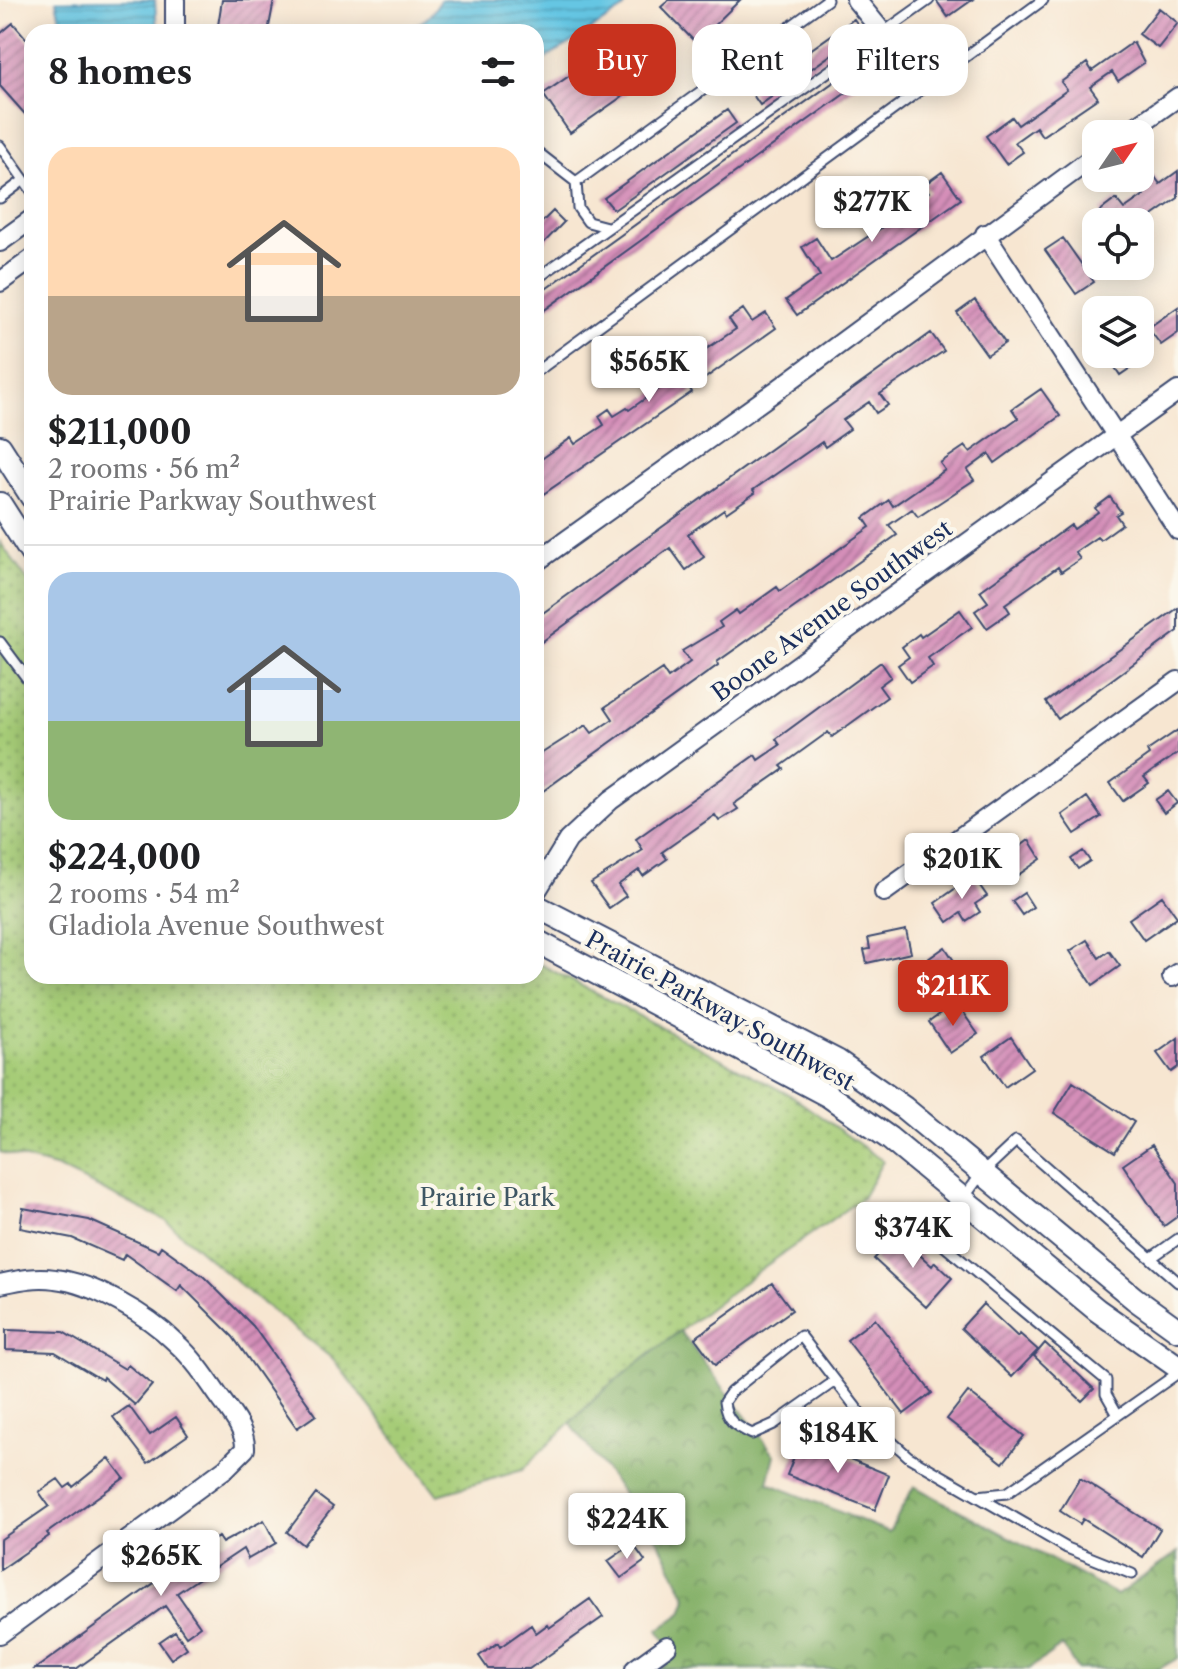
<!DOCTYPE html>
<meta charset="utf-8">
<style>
:root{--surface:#fff;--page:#f2f2f2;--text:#202124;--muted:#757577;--line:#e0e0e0;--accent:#c8321e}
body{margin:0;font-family:"Libre Caslon Text",serif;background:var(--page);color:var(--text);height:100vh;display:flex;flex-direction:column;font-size:30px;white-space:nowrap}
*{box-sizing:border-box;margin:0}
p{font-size:26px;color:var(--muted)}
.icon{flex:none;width:44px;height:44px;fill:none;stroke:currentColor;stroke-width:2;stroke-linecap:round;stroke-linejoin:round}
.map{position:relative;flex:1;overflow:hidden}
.side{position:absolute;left:24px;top:24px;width:520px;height:960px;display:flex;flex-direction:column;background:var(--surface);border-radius:24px;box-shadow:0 4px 20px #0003}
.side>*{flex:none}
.guide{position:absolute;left:568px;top:24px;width:490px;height:72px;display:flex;gap:16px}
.needle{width:52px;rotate:55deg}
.tools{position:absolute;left:1082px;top:120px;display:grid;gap:16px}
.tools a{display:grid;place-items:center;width:72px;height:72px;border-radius:16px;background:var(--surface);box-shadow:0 4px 20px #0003;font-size:40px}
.price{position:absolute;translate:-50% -68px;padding:0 18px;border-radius:8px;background:#fff;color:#222;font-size:26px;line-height:52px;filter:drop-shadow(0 2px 4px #0008)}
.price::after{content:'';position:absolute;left:50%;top:48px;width:24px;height:18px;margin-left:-12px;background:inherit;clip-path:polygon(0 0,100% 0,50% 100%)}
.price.selected{background:var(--accent);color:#fff}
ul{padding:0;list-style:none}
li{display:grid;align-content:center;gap:16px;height:424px;padding:0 24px}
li+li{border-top:2px solid var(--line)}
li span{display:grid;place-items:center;height:248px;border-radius:24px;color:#555}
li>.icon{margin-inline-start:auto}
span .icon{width:144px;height:144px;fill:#fffc;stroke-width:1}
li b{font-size:34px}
h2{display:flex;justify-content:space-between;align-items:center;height:96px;padding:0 24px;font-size:34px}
.tag{padding:0 28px;border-radius:24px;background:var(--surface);box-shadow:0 4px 20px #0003;font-size:28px;line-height:72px}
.tag.selected{background:var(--accent);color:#fff}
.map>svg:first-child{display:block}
</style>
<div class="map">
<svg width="1178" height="1669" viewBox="0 0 1178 1669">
<defs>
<pattern id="green-dots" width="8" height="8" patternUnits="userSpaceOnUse" patternTransform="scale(2)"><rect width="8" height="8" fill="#a6cc77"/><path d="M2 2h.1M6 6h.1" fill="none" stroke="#86a665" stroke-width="1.8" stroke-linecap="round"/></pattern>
<pattern id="forest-crowns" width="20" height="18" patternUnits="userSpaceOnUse" patternTransform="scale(2)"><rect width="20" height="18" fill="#84b068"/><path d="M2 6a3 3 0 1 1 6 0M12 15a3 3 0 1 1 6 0" fill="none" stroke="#6b9059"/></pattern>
<pattern id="water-rules" width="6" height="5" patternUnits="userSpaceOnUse" patternTransform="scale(2)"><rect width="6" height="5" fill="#65c6e3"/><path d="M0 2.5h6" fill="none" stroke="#52a1bb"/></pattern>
<pattern id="building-hatch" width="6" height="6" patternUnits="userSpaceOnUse" patternTransform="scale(2)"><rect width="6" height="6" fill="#d48eb8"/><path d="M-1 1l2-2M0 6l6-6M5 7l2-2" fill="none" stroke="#ab7499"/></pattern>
</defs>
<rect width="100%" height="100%" fill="#fbf7ec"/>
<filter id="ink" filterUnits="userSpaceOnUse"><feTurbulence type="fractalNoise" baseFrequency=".0125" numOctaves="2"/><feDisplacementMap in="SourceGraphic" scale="16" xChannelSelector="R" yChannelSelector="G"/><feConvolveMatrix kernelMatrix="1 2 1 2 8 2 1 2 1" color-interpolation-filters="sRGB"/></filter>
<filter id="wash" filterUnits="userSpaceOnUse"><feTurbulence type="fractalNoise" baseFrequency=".006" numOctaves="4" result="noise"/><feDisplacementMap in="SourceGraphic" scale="32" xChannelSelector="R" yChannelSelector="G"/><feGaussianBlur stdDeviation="1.8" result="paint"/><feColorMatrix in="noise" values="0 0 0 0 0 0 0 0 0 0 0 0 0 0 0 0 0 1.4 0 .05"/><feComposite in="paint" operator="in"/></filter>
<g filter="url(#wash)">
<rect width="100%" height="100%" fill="#f7e6d1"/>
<!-- green -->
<path fill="url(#green-dots)" stroke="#607e6a" stroke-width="2" d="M0,542L32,587V976H536V962L792,1096L883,1161L862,1198L757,1272L606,1388L522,1470L438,1495L334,1360L242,1287L165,1220L58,1168L0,1152Z"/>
<!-- forest -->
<path fill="url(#forest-crowns)" stroke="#507063" stroke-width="2" d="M680,1331L775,1455L768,1483L889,1532L914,1486L1117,1595L1178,1552V1658L1159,1669H1077L1062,1646L1029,1669H660L676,1657L658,1630L682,1613L687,1598L658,1540L570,1423L606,1388Z"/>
<!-- water -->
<path fill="url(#water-rules)" stroke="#407aa0" stroke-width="2" d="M155,0L157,32H63L56,1Z
M440,0H629L623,9L536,65V32H399C421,22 428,23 440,0Z"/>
<g id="blocks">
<!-- building -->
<path fill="url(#building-hatch)" d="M222,0H274L268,32H217Z
M669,0H740L696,43L661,7Z
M936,0H972L948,17Z
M1159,8L1178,23L1158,48L1139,34Z
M854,19L863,32L760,105L751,92Z
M13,23L32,45V122L0,86V34Z
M630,34L657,72L570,133L543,94Z
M1133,42L1144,63L1118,81L1112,72L1090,87L1098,98L1042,136L1036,127L1015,142L1023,152L1006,164L986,136L1012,117L1018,125L1067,90L1061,82L1087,63L1092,71Z
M877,51L886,64L536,316V296Z
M727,110L736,123L614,210L604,198Z
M1178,171V198L1144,222H1106L1100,211L1116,199L1124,209L1144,195L1136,184L1152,173L1160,184Z
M942,172L961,199L797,315L786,300L820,276L802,247L816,238L831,261L914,206L913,203L929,192L924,185Z
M553,211L564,222L536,251V228Z
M1063,238L1094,282L1076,294L1045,250Z
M975,300L1005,343L987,355L957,313Z
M1178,307V333L1161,345L1148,328Z
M743,309L752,322L766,313L776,328L690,389L692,392L536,499V463L571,438L575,444L604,425L599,416L609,409L614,416L627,408L629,410L687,369L684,364L736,329L729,319Z
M931,333L944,351L880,394L888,405L876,413L869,402L843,420L850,429L825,447L822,442L753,490L755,493L726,513L724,509L688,534L704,557L686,570L670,548L536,646V618Z
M1106,354H1133L1139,362L1120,375Z
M1041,389L1060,416L995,463L989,454L967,470L974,480L918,517L912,509L889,525L897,535L717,662L718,665L536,796V757L586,725L592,733L613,719L605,707L662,669L668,678L690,662L682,651L722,627L719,622L736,610L739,614L777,587L780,591L870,527L864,518L889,500L893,506L945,470L940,463L965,446L970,452L1018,418L1012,409Z
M1110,497L1121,512L1116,515L1122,524L1100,540L1097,537L1075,552L1080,559L1061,572L1058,567L1005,604L1010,612L987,628L975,611L988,602L980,591L1071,525L1074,529L1098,512L1095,508Z
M1178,608V631L1058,719L1046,702Z
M960,610L972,627L928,658L933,666L910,682L898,665L909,657L902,647L919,634L921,637Z
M881,662L891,677L879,686L887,697L832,737L828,732L781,766L784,769L734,804L738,809L719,821L715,815L662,852L667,859L643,876L639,870L618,885L626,896L609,908L591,883L643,850L636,839L755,755L758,760L780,745L776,739Z
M1178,730V753L1144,777L1149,783L1123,801L1110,783L1149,755L1147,751Z
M1168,791L1177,803L1164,813L1155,800Z
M1087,797L1101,817L1075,834L1062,815Z
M1029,840L1041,859L1008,882L996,864Z
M1083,851L1090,861L1078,869L1071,859Z
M973,876L987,896L975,904L980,912L966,921L961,913L948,922L935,903Z
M1024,893L1033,907L1022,915L1012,901Z
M1162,896L1177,917L1144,940L1129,919Z
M906,930L911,953L867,963L864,950L870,949L868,938Z
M1087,940L1099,958L1109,951L1120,966L1093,985L1070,951Z
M945,947L962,973L946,984L928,959Z
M956,1003L978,1034L950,1053L929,1022Z
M1011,1037L1032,1068L1005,1087L984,1056Z
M1178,1038V1067L1171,1072L1157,1053Z
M1073,1082L1134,1122L1115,1152L1054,1113Z
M1152,1145L1178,1183V1216L1164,1226L1123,1165Z
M23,1208L89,1220L158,1251L161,1246L204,1277L253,1326L316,1415L297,1428L233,1337L181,1285L177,1291L125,1254L122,1260L72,1238L20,1228Z
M897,1234L932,1266L935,1262L952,1278L926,1307L874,1259Z
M772,1283L792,1310L715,1365L695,1338Z
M983,1304L1018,1337L1020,1334L1038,1350L1012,1377L961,1328Z
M875,1319L932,1393L904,1414L847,1340Z
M6,1330L63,1332L125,1369L128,1365L152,1385L135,1405L103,1377L102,1380L55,1352L6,1350Z
M1045,1343L1094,1389L1082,1401L1034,1356Z
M968,1392L1024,1436L1003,1463L947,1419Z
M129,1406L150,1435L176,1417L188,1435L148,1463L113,1417Z
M801,1439L889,1475L875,1510L787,1475Z
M109,1458L124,1478L47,1533L49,1536L0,1570V1540L49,1506L39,1492L58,1479L65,1488L71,1484L73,1487Z
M1080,1478L1160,1529L1143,1557L1083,1519L1080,1524L1060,1511Z
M316,1494L333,1507L303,1545L287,1532Z
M264,1520L276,1543L248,1559L243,1549L177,1593L200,1626L186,1636L165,1606L76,1669H35L218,1537L222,1543Z
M633,1544L645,1561L621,1578L608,1561Z
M590,1599L603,1617L529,1669H488L479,1656L498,1643L500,1647L531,1625L536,1633L547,1625L549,1628Z
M175,1631L187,1648L171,1659L159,1642Z"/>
</g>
</g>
<g filter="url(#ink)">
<use href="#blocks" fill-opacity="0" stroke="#3c4a6f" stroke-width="2"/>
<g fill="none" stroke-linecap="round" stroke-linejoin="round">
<defs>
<path id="service" d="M0,146L32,191
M536,151L576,182L827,0
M576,182L578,208L588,222L607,227
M0,198L24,180
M536,279L929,0
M536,372L1043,0
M0,642L32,685
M1151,1258L1178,1239
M835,1381L774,1424L752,1434C735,1426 726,1421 724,1402L731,1392L801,1336L861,1414L909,1457L977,1496L1007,1493L1178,1373
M1118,1415L1106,1394V1380L937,1240L939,1232L982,1173L1016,1141L1178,1282
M977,1496L1067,1548L1132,1574"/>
<path id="minor" d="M856,0L883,33
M175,32V0
M1126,134L1178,97
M985,234L1178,530
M0,242L32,219
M0,282L32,259
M536,562L777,390L1096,155
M536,892L568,840L611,800L1178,391
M884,892L1178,681
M1172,977L1178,973
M0,1284C19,1280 36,1276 55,1279C93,1283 148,1315 175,1342C192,1357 205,1376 218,1395C229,1411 246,1429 245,1449L226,1468L0,1634
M635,1669L667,1646"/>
<path id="tertiary" d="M0,447L32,497
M0,504L32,554
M536,906L837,1061L904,1108L1135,1299L1178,1330
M536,941L829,1096L889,1138L1097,1310L1178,1367"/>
</defs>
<!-- service casing -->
<use href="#service" stroke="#3c4a6f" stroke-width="13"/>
<!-- minor casing -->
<use href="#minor" stroke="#3c4a6f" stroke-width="22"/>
<!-- tertiary casing -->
<use href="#tertiary" stroke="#3c4a6f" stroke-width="26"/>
<!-- service -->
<use href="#service" stroke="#fff" stroke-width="9"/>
<!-- minor -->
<use href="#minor" stroke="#fff" stroke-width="18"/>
<!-- tertiary -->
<use href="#tertiary" stroke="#fff" stroke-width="22"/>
</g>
</g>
<g text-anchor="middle" stroke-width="8" stroke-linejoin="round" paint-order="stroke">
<!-- street labels -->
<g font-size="24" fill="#1b2f5e" stroke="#fbf7ec">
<text transform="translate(832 611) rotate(-36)" y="8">Boone Avenue Southwest</text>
<text transform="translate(720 1011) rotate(29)" y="8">Prairie Parkway Southwest</text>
</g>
<!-- park labels -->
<g font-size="24" fill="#3e5664" stroke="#fbf7ec">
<text x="487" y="1206">Prairie Park</text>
</g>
</g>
</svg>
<div class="tools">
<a><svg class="needle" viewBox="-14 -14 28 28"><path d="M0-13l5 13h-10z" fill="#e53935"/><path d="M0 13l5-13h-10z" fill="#757577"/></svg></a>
<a><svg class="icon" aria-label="locate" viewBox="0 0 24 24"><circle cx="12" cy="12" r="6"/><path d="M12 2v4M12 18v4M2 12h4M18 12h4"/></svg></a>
<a><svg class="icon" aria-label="layers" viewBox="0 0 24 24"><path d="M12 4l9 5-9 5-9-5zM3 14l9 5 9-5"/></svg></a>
</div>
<b class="price" style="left:872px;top:244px">$277K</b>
<b class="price" style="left:649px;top:404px">$565K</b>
<b class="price" style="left:962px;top:901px">$201K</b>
<b class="price selected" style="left:953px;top:1028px">$211K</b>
<b class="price" style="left:913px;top:1270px">$374K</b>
<b class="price" style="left:838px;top:1475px">$184K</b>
<b class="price" style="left:627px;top:1561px">$224K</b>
<b class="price" style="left:161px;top:1598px">$265K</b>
<div class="guide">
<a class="tag selected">Buy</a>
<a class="tag">Rent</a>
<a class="tag">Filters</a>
</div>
<section class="side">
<h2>8 homes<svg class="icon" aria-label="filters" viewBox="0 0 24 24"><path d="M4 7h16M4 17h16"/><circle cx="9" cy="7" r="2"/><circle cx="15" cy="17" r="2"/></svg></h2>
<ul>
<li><span style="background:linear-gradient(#ffd9b3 60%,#b9a48a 0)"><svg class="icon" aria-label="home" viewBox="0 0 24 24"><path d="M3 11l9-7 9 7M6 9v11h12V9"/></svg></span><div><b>$211,000</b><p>2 rooms · 56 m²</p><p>Prairie Parkway Southwest</p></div></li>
<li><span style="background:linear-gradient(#a9c7e8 60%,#8fb573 0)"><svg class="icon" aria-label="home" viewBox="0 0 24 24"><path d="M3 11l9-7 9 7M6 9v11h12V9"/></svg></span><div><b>$224,000</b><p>2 rooms · 54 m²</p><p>Gladiola Avenue Southwest</p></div></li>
</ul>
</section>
</div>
